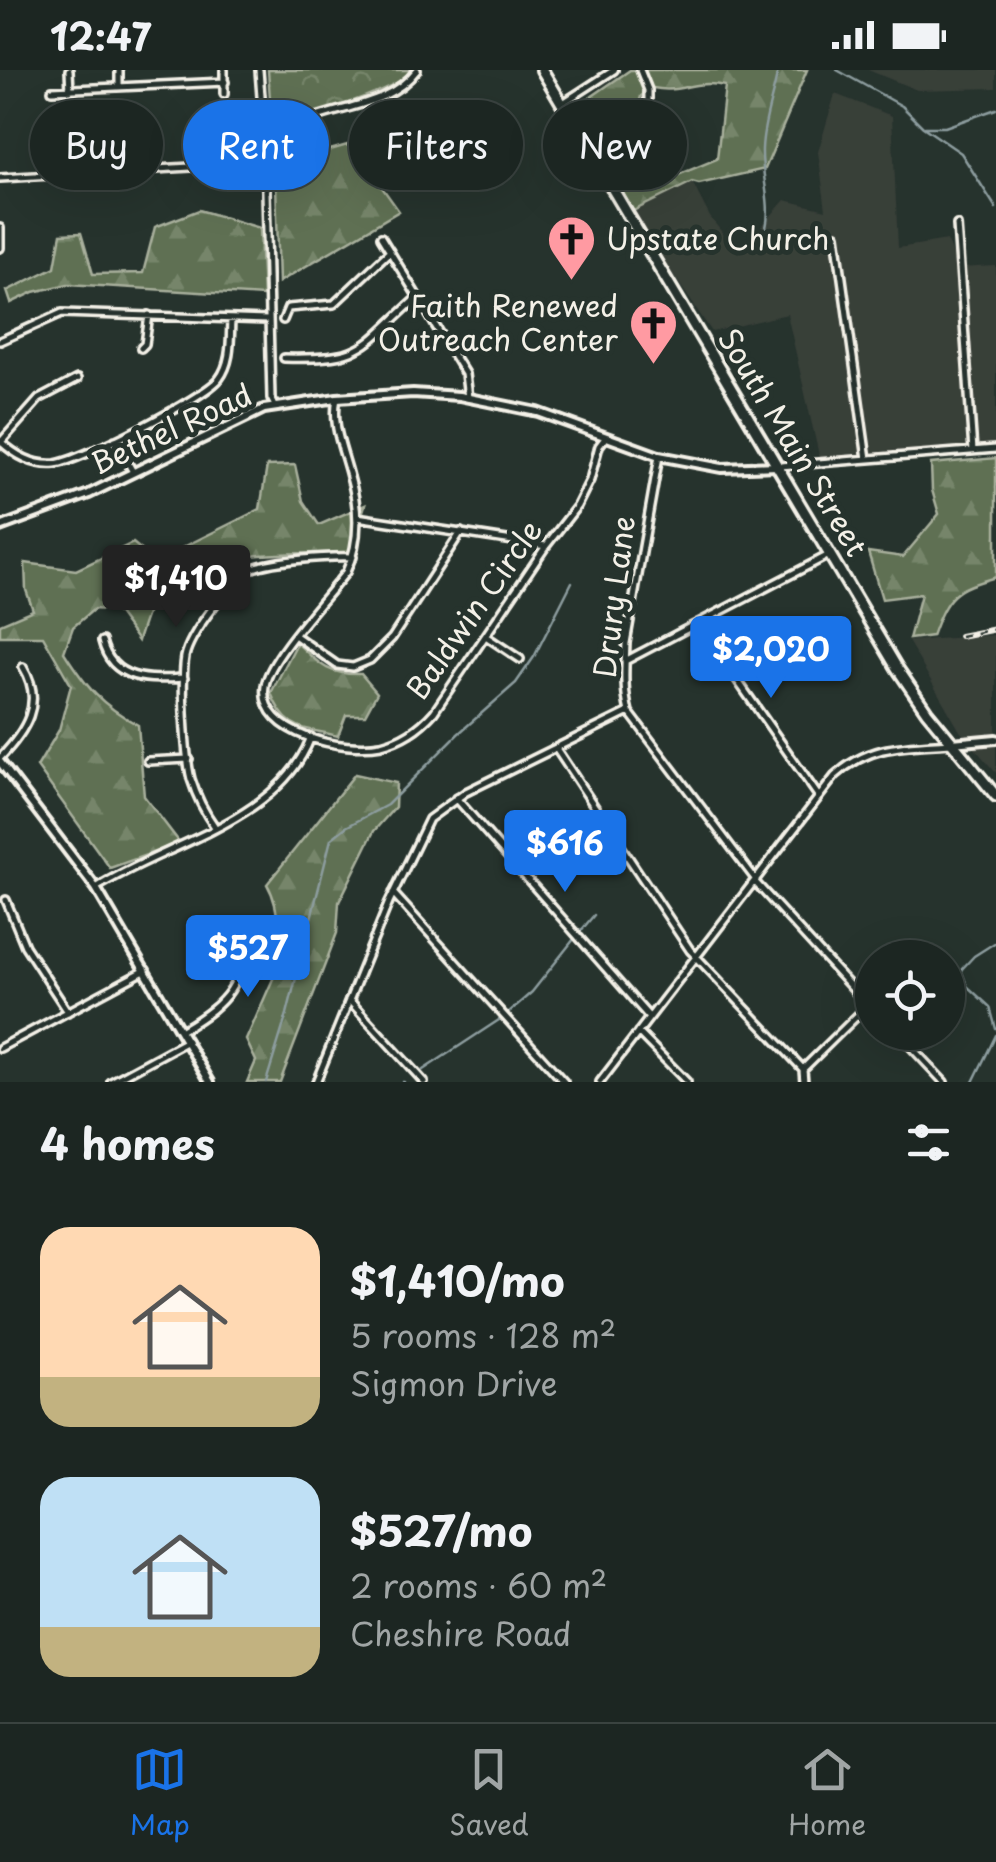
<!DOCTYPE html>
<meta charset="utf-8">
<style>
:root{--surface:#1c2622;--page:#252e2a;--text:#f1f3f6;--muted:#a0a5a5;--line:#3a4340;--accent:#1a73e8}
body{margin:0;font-family:"Playpen Sans",sans-serif;background:var(--page);color:var(--text);height:100vh;display:flex;flex-direction:column;font-size:38px;white-space:nowrap}
*{box-sizing:border-box;margin:0}
p{font-size:32px;color:var(--muted)}
.icon{flex:none;width:55px;height:55px;fill:none;stroke:currentColor;stroke-width:2;stroke-linecap:round;stroke-linejoin:round}
.map{position:relative;height:1012px;overflow:hidden}
.side{display:flex;flex-direction:column;background:var(--surface);flex:1}
.side>*{flex:none}
.top-card{position:absolute;left:30px;top:30px;width:938px;height:90px;display:flex;gap:20px}
.controls{position:absolute;left:855px;top:870px;display:grid;gap:20px}
.controls a{display:grid;place-items:center;width:110px;height:110px;border-radius:50%;background:var(--surface);box-shadow:0 10px 40px #0002,0 0 0 2px var(--line);font-size:50px}
.price{position:absolute;translate:-50% -85px;padding:0 22px;border-radius:10px;background:var(--accent);color:#fff;font-size:32px;line-height:65px;filter:drop-shadow(0 2px 5px #0008)}
.price::after{content:'';position:absolute;left:50%;top:60px;width:30px;height:22px;margin-left:-15px;background:inherit;clip-path:polygon(0 0,100% 0,50% 100%)}
.price.selected{background:#222;color:#fff}
ul{padding:0;list-style:none}
li{display:flex;align-items:center;gap:30px;height:250px;padding:0 40px}
li span{display:grid;place-items:center;flex:none;width:280px;height:200px;border-radius:30px;color:#555}
li>.icon{margin-inline-start:auto}
span .icon{width:120px;height:120px;fill:#fffc;stroke-width:1}
li b{font-size:42px}
h2{display:flex;justify-content:space-between;align-items:center;height:120px;padding:0 40px;font-size:42px}
.chip{padding:0 35px;border-radius:45px;background:var(--surface);box-shadow:0 10px 40px #0002,0 0 0 2px var(--line);font-size:35px;line-height:90px}
.chip.selected{background:var(--accent);color:#fff}
.status{display:flex;justify-content:space-between;align-items:center;height:70px;padding:0 50px;background:var(--surface);direction:ltr}
.status svg{height:28px;fill:currentColor}
.tab-bar{display:flex;justify-content:space-around;align-items:center;height:140px;border-top:2px solid var(--line);background:var(--surface);font-size:28px;color:var(--muted)}
.tab-bar a{display:grid;justify-items:center;gap:5px}
.tab-bar .selected{color:var(--accent)}
.map>svg:first-child{display:block}
</style>
<div class="status"><b>12:47</b><svg viewBox="0 0 49 12"><path d="M0 12V9h3v3zM5 12V6h3v6zM10 12V3h3v9zM15 12V0h3v12zM26 1h20v11H26zM47 4h2v5h-2z"/></svg></div>
<div class="map">
<svg width="996" height="1012" viewBox="0 0 996 1012">
<defs>
<pattern id="forest-firs" width="22" height="20" patternUnits="userSpaceOnUse" patternTransform="scale(2.5)"><rect width="22" height="20" fill="#5e7052"/><path d="M5 1l3.5 6h-7zM16 11l3.5 6h-7z" fill="#76856b"/></pattern>
<pattern id="park-crowns" width="20" height="18" patternUnits="userSpaceOnUse" patternTransform="scale(2.5)"><rect width="20" height="18" fill="#5e7052"/><path d="M2 6a3 3 0 1 1 6 0M12 15a3 3 0 1 1 6 0" fill="none" stroke="#76856b"/></pattern>
</defs>
<rect width="100%" height="100%" fill="#26332d"/>
<filter id="ink" filterUnits="userSpaceOnUse"><feTurbulence type="fractalNoise" baseFrequency=".01" numOctaves="2"/><feDisplacementMap in="SourceGraphic" scale="20" xChannelSelector="R" yChannelSelector="G"/><feConvolveMatrix kernelMatrix="1 2 1 2 8 2 1 2 1" color-interpolation-filters="sRGB"/></filter>
<g filter="url(#ink)">
<!-- built -->
<path fill="#393f39" d="M868,0H996V18L917,20Z
M835,24L892,46L898,178L947,170L959,198L996,196V379L821,394L787,244L712,262L631,142L692,112L710,147L738,183L785,130L826,140L818,82Z
M996,565V703L960,661L908,571Z"/>
<!-- forest -->
<path fill="url(#forest-firs)" stroke="#a9b09d" stroke-width="2.5" d="M630,0H807L765,99L699,114L692,112L633,141C614,110 617,106 637,77L639,106L649,117L717,89L725,16C692,9 683,24 653,18L641,26L637,43L612,76L599,75L578,36Z
M306,61L323,82L351,74L399,141L279,212L275,81Z
M199,140L260,158L263,226L68,214L34,222L11,233L7,221L55,197L61,164L81,163L93,204L143,203L155,157Z
M996,388V507C954,519 947,524 932,566L909,569L921,524L882,529L868,482L903,487L939,444L932,420L931,394Z
M295,395L303,431L319,455L365,435L350,483C299,483 206,479 166,515C150,529 144,551 138,571L116,541L94,539L73,557L64,582C86,617 101,635 138,655L144,726L180,773L110,798L37,697L59,660L71,615L43,566H0V554L33,540L26,520L25,493L76,500L133,473L155,491L260,439L267,396Z
M297,573C320,595 328,605 361,604L377,623L365,645H346L338,666C303,657 286,662 271,623Z
M355,704L396,713L395,737L374,761L339,832L337,863L280,1012H247L256,991L246,970L284,884C276,859 280,836 267,814Z"/>
<!-- park -->
<path fill="url(#park-crowns)" stroke="#a9b09d" stroke-width="2.5" d="M268,0H413L411,5C368,30 319,41 272,59Z"/>
<g fill="none" stroke-linecap="round" stroke-linejoin="round">
<!-- stream -->
<path stroke="#8d9d9f" stroke-width="2.5" d="M837,0L902,36L923,57L961,83L996,138
M925,57H945L996,39
M766,158C772,131 761,107 762,79C763,51 773,27 778,0
M580,862L594,845
M996,872L974,886L961,900L967,916L990,937L996,959
M508,943L532,922L574,869
M423,1000L502,948
M266,1012L287,944L331,769L346,757L387,735L458,664L516,613L534,587L572,512
M402,1012H404
M973,1012L996,965"/>
<defs>
<path id="minor" d="M69,0L70,21
M119,0V17
M259,0L265,80L271,328L275,336
M52,20L225,12
M224,24V0
M563,33L614,0
M603,101L648,35V20L640,0
M0,108L243,94C264,86 275,66 294,56C335,35 387,39 417,0
M957,155L973,381
M0,158V178
M836,165L867,389
M381,167L465,304L468,328
M283,250L288,238L334,234L390,181
M0,271L62,243L268,250
M141,278L145,274L149,245
M284,288C367,290 360,278 418,227
M337,328C331,356 344,381 350,407C359,438 360,472 346,502C327,527 269,588 265,616C258,666 346,682 381,675C402,670 420,658 434,642L546,476L577,436L590,410L599,376L605,368
M115,370L133,402
M0,371C15,385 33,396 55,394C81,391 204,328 219,309C232,292 230,269 231,249
M1,372L39,329L77,309
M659,386L626,573C625,597 623,618 629,642L756,810
M780,396L996,379
M357,447L546,476
M698,554L819,727
M296,566L337,595L353,597L370,590L392,568L461,462
M487,567L520,589
M102,571C112,612 150,610 184,608
M625,591L829,485
M557,680L690,880L803,999
M0,688C25,662 45,633 23,597
M148,691L189,689
M456,728L649,947
M215,757C205,743 196,725 191,709C185,686 181,610 185,587C189,565 229,513 247,501C265,490 331,486 353,487
M755,812L872,940
M96,818C166,773 279,752 311,667
M393,823L564,1012
M6,830L25,876L68,942
M349,930L424,1012
M182,960C236,928 237,915 252,856
M638,962L687,1012
M897,962L944,1012
M0,978L146,900
M111,1012L187,971
M316,1012L389,832L429,749L466,722L629,642
M600,1012L835,706C869,674 907,676 951,673
M804,1012L803,999L868,935"/>
<path id="tertiary" d="M0,457L89,424L264,339L337,328L413,323L459,326L538,342L659,386L722,398L777,396
M952,673L996,669
M0,692L96,818L210,1012"/>
<path id="primary" d="M542,0L897,598L927,642L996,726"/>
</defs>
<!-- minor casing -->
<use href="#minor" stroke="#f4f1e8" stroke-width="12"/>
<!-- tertiary casing -->
<use href="#tertiary" stroke="#f4f1e8" stroke-width="14"/>
<!-- primary casing -->
<use href="#primary" stroke="#f4f1e8" stroke-width="16"/>
<!-- minor -->
<use href="#minor" stroke="#26332d" stroke-width="5"/>
<!-- tertiary -->
<use href="#tertiary" stroke="#26332d" stroke-width="6"/>
<!-- primary -->
<use href="#primary" stroke="#26332d" stroke-width="9"/>
<defs>
<path id="rail" d="M960,566L996,559"/>
</defs>
<!-- rail casing -->
<use href="#rail" stroke="#f4f1e8" stroke-width="6"/>
<!-- rail -->
<use href="#rail" stroke="#26332d" stroke-width="2.5" stroke-dasharray="8" stroke-linecap="butt"/>
</g>
</g>
<!-- icons -->
<defs>
<symbol id="church-pin" viewBox="-11 -11 22 30"><path d="M0 17L-7.5 6A9.5 9.5 0 1 1 7.5 6Z" fill="#ff9aa2" stroke="#26332d"/><path d="M-1.2-6h2.4v3.5h3.3v2.4h-3.3V6h-2.4V-.1h-3.3v-2.4h3.3Z" fill="#111"/></symbol>
</defs>
<g fill-rule="evenodd">
<use href="#church-pin" x="544" y="142" width="55" height="75"/>
<use href="#church-pin" x="626" y="226" width="55" height="75"/>
</g>
<g text-anchor="middle" stroke-width="10" stroke-linejoin="round" paint-order="stroke">
<!-- poi labels -->
<g font-size="30" fill="#f4f1e8" stroke="#26332d" text-anchor="start">
<text x="606" y="180">Upstate Church</text>
<text x="618" y="247" text-anchor="end">Faith Renewed<tspan x="618" dy="34">Outreach Center</tspan></text>
</g>
<!-- street labels -->
<g font-size="30" fill="#f4f1e8" stroke="#26332d">
<text transform="translate(172 360) rotate(-25)" y="10">Bethel Road</text>
<text transform="translate(792 373) rotate(59)" y="10">South Main Street</text>
<text transform="translate(615 527) rotate(-83)" y="10">Drury Lane</text>
<text transform="translate(475 540) rotate(-55)" y="10">Baldwin Circle</text>
</g>
</g>
</svg>
<div class="controls">
<a><svg class="icon" aria-label="locate" viewBox="0 0 24 24"><circle cx="12" cy="12" r="6"/><path d="M12 2v4M12 18v4M2 12h4M18 12h4"/></svg></a>
</div>
<b class="price selected" style="left:176px;top:560px">$1,410</b>
<b class="price" style="left:771px;top:631px">$2,020</b>
<b class="price" style="left:565px;top:825px">$616</b>
<b class="price" style="left:248px;top:930px">$527</b>
<div class="top-card">
<a class="chip">Buy</a>
<a class="chip selected">Rent</a>
<a class="chip">Filters</a>
<a class="chip">New</a>
</div>
</div>
<section class="side">
<h2>4 homes<svg class="icon" aria-label="filters" viewBox="0 0 24 24"><path d="M4 7h16M4 17h16"/><circle cx="9" cy="7" r="2"/><circle cx="15" cy="17" r="2"/></svg></h2>
<ul>
<li><span style="background:linear-gradient(#ffd9b3 75%,#c2b280 0)"><svg class="icon" aria-label="home" viewBox="0 0 24 24"><path d="M3 11l9-7 9 7M6 9v11h12V9"/></svg></span><div><b>$1,410/mo</b><p>5 rooms · 128 m²</p><p>Sigmon Drive</p></div></li>
<li><span style="background:linear-gradient(#bfe0f5 75%,#c2b280 0)"><svg class="icon" aria-label="home" viewBox="0 0 24 24"><path d="M3 11l9-7 9 7M6 9v11h12V9"/></svg></span><div><b>$527/mo</b><p>2 rooms · 60 m²</p><p>Cheshire Road</p></div></li>
</ul>
</section>
<nav class="tab-bar">
<a class="selected"><svg class="icon" aria-label="map" viewBox="0 0 24 24"><path d="M3 6l6-2 6 2 6-2v14l-6 2-6-2-6 2zM9 4v14M15 6v14"/></svg>Map</a>
<a><svg class="icon" aria-label="saved" viewBox="0 0 24 24"><path d="M7 4h10v16l-5-4-5 4z"/></svg>Saved</a>
<a><svg class="icon" aria-label="home" viewBox="0 0 24 24"><path d="M3 11l9-7 9 7M6 9v11h12V9"/></svg>Home</a>
</nav>
